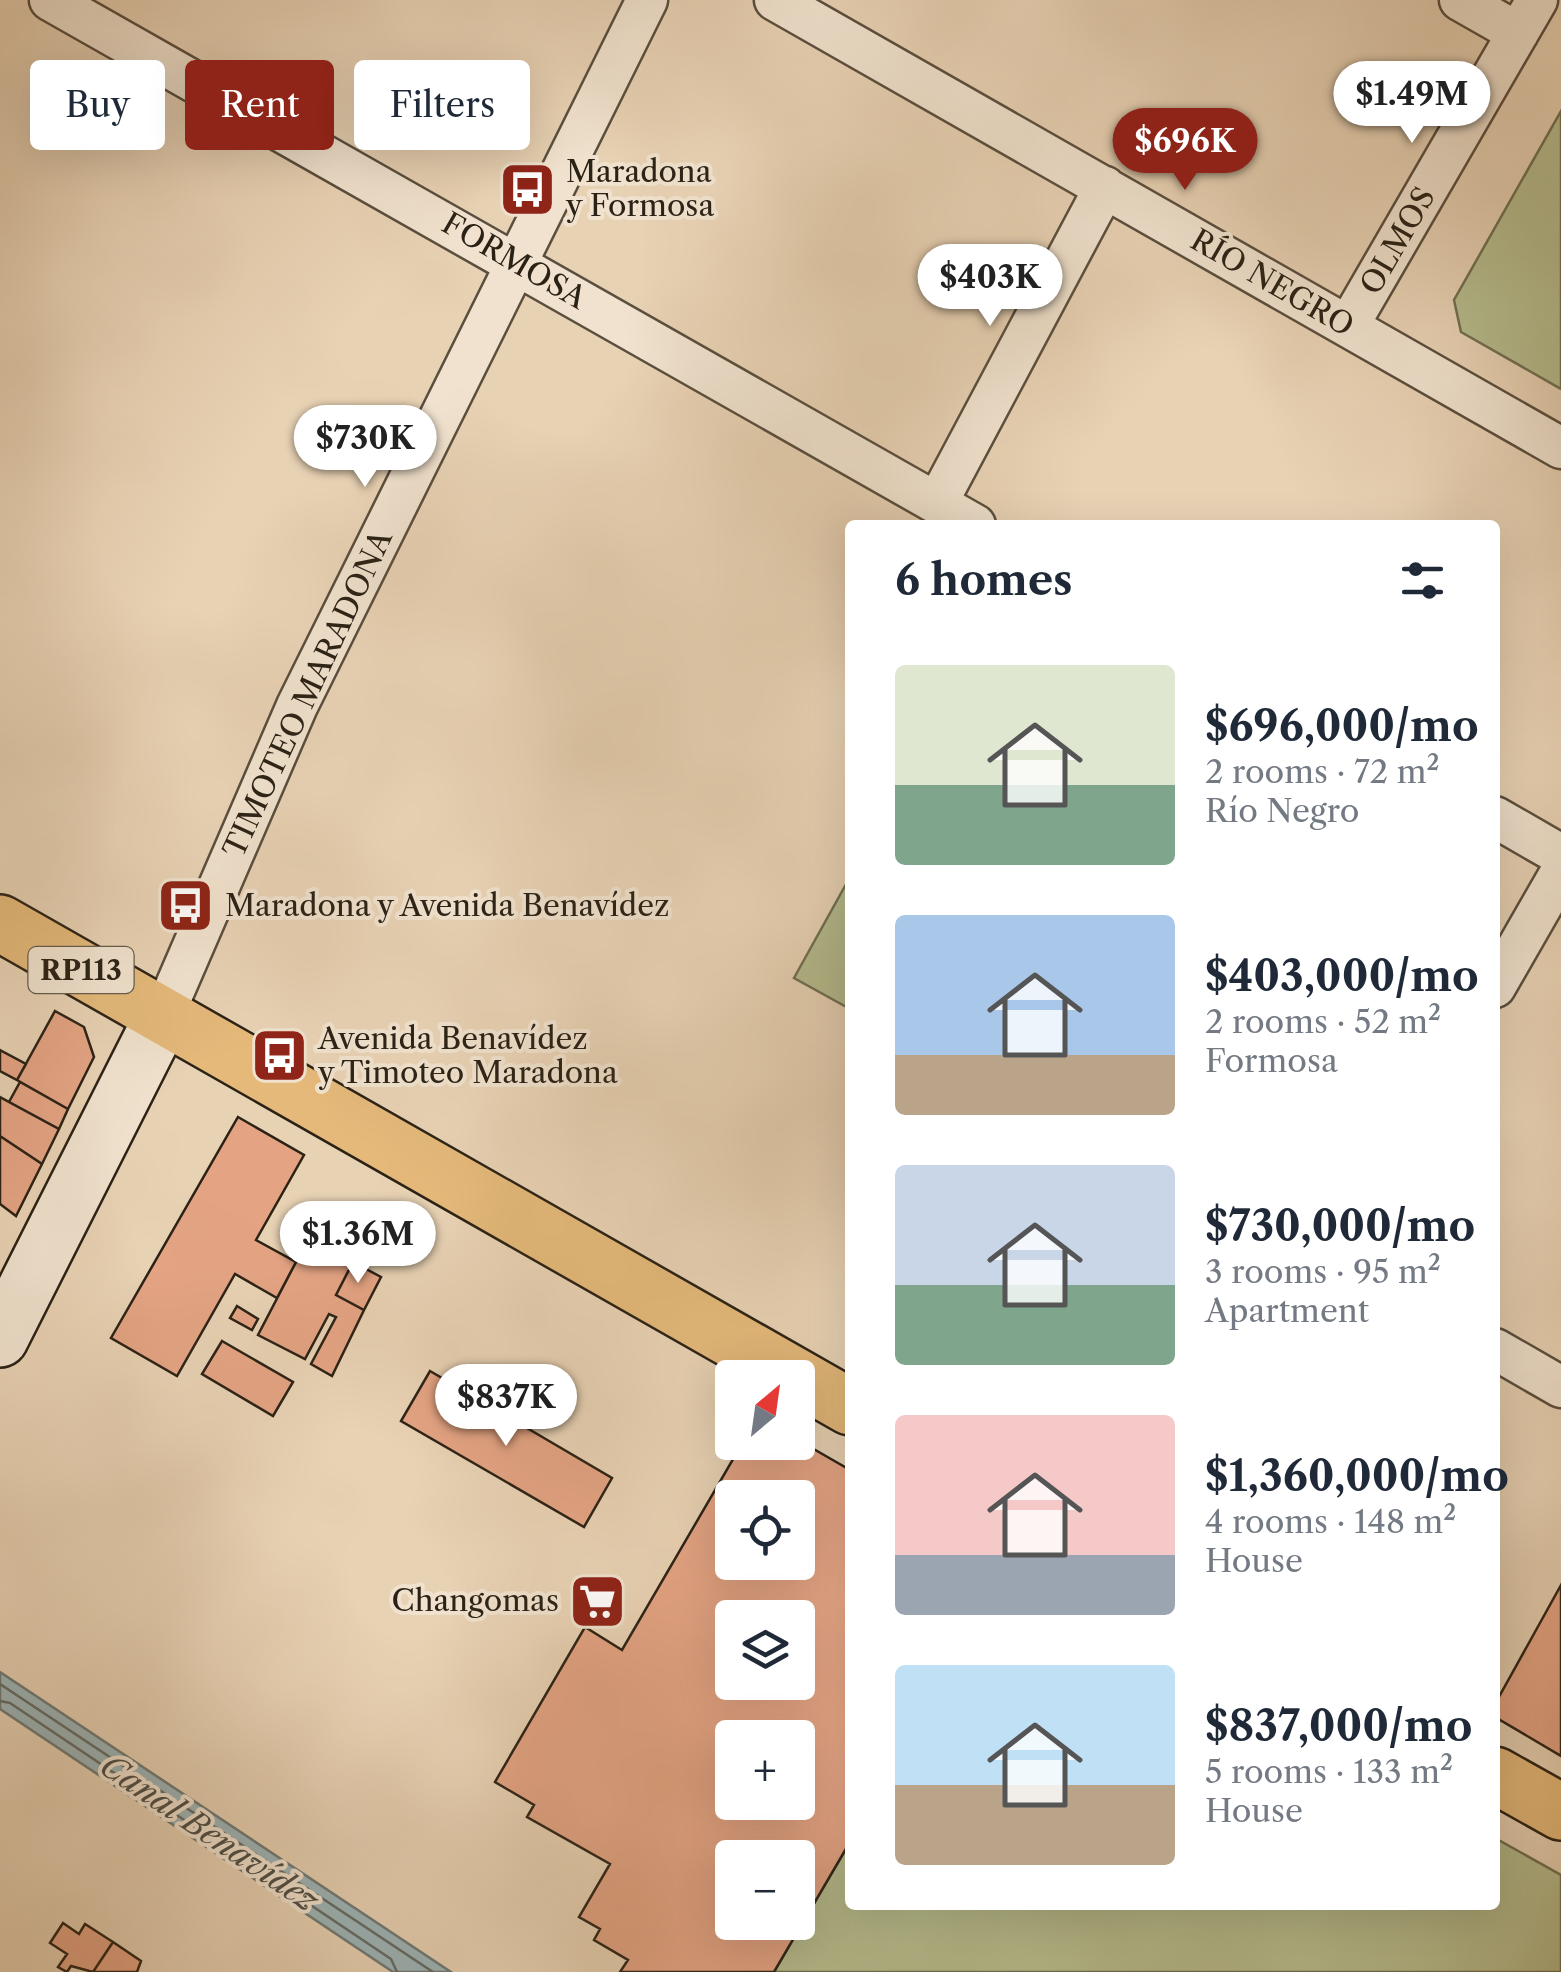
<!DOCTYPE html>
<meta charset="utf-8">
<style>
:root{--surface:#fff;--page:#f6f6f7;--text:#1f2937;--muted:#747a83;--accent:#8f2418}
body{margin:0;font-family:"Libre Caslon Text",serif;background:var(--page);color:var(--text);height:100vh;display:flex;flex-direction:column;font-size:38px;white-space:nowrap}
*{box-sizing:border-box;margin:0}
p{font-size:32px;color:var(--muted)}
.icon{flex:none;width:55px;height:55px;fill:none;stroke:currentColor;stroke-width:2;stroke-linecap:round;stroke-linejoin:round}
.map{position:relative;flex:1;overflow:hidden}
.drawer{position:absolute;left:845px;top:520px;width:655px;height:1390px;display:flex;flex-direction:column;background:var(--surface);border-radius:10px;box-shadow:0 10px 40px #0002}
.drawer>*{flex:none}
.top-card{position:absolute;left:30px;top:60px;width:665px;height:90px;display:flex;gap:20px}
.needle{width:65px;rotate:29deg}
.tools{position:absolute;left:715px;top:1360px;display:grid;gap:20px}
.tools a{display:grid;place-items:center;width:100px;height:100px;border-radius:10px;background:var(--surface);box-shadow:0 10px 40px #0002;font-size:50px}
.price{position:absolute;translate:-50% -85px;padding:0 22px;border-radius:35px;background:#fff;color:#222;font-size:32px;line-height:65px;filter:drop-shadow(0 2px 5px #0008)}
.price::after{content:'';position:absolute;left:50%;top:60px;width:30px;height:22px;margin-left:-15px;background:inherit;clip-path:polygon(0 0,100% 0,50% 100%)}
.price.active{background:var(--accent);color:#fff}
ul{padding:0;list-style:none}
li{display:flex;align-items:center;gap:30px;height:250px;padding:0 50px}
li span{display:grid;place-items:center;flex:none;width:280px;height:200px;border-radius:10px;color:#555}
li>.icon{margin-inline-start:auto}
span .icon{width:120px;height:120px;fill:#fffc;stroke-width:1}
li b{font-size:42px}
h2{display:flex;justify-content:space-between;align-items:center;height:120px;padding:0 50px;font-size:42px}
.tag{padding:0 35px;border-radius:10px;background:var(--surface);box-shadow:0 10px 40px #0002;font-size:35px;line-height:90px}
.tag.active{background:var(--accent);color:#fff}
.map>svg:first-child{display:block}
</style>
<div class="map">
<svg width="1561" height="1972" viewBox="0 0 1561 1972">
<rect width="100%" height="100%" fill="#e8d2b4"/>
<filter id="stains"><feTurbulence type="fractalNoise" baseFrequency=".002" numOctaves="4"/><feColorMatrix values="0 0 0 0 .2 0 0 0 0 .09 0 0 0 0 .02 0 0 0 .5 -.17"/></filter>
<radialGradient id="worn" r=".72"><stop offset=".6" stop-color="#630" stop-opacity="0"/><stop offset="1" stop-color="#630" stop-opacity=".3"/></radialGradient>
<!-- green -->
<path fill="#b5bc8e" stroke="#706f52" stroke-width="2.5" d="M1561,111V389L1461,332L1454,300Z
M850,877V1009L794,978Z
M1495,1838L1561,1875V1972H774L850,1842V1905H1495Z"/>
<!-- water -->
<path fill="#9cb5b8" stroke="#6f7a77" stroke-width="2.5" d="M0,1672L451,1972H393L0,1709Z"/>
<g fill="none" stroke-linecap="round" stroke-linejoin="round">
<!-- shore -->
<path stroke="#646c67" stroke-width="2.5" d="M0,1684L433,1972
M0,1701L10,1703L391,1959L397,1972"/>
</g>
<!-- building -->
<path fill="#e4a484" stroke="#2b2216" stroke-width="2.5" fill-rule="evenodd" d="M55,1011L84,1027L94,1057L68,1109L17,1080Z
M0,1050L26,1064L17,1080L0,1071Z
M20,1082L68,1109L59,1129L9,1102Z
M0,1097L59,1129L42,1164L0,1136Z
M238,1117L304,1155L256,1240L296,1262L277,1298L235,1274L177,1376L111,1338Z
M0,1136L42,1164L16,1216L0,1204Z
M308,1239L353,1262L336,1295L364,1310L332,1376L311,1364L336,1317L329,1314L305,1359L258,1335Z
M353,1262L381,1277L364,1310L336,1295Z
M237,1306L258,1319L252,1330L230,1318Z
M222,1341L293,1382L273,1416L202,1374Z
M430,1371L612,1478L584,1527L401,1421Z
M798,1440L850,1470V1842L774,1972H620L628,1960L594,1940L600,1929L579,1917L610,1864L527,1817L534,1805L495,1782L585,1627L622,1650L743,1442ZM732,1498H798V1562H732ZM732,1618H798V1682H732ZM732,1738H798V1802H732ZM732,1858H798V1922H732Z
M1561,1585V1756L1495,1717V1704Z
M63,1923L79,1934L85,1924L113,1942L93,1972L71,1966L67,1972L58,1967L67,1954L50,1943Z
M113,1942L141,1961L137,1972H93Z"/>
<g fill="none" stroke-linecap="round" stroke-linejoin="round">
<defs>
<path id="street" d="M50,0L975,525
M775,0L1561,448
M1460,0L1518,33
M1348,326L1537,0
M937,503L1105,187
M1495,817L1561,855
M1495,987L1561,872
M163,1016L297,706L647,0
M1495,1349L1561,1387"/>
<path id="secondary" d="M0,1339L163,1016"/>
<path id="primary" d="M0,923L850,1407
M1495,1775L1561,1812"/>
</defs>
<!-- street casing -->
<use href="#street" stroke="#5a4e3e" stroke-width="45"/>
<!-- secondary casing -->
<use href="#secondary" stroke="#2b2216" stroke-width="60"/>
<!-- primary casing -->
<use href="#primary" stroke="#2b2216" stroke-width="60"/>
<!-- street -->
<use href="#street" stroke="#f0e2ce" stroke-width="40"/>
<!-- secondary -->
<use href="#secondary" stroke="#f0e2ce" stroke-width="55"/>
<!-- primary -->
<use href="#primary" stroke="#e4b97a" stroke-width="55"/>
</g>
<!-- icons -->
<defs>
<symbol id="bus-square" viewBox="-11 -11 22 22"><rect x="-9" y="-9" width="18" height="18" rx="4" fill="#8f2418" stroke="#f0e2ce"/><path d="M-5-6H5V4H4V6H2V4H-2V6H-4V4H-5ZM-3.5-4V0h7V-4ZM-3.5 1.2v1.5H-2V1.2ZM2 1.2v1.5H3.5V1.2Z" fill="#fff"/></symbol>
<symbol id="supermarket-square" viewBox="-11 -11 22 22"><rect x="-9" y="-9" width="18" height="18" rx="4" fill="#8f2418" stroke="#f0e2ce"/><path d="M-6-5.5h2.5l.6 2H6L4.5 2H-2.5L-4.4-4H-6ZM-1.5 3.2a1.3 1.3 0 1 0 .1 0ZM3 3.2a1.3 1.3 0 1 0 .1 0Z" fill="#fff"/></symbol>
</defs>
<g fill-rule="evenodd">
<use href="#bus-square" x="496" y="158" width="63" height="63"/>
<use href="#bus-square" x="154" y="874" width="63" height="63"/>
<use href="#bus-square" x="248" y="1024" width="63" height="63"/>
<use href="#supermarket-square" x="566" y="1570" width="63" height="63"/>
</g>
<g text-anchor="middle" stroke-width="8" stroke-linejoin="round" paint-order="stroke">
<!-- shield labels -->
<rect fill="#f0e2ce" stroke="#665c4d" stroke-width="2.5" x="28.5" y="947" width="105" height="46" rx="8"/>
<g font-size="28" font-weight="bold" fill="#2b2216">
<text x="81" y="980">RP113</text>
</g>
<!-- poi labels -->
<g font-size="30" fill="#2b2216" stroke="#f0e2ce" text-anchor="start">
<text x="566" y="182">Maradona<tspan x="566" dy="34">y Formosa</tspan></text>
<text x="225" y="916">Maradona y Avenida Benavídez</text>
<text x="318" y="1049">Avenida Benavídez<tspan x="318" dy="34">y Timoteo Maradona</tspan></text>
<text x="559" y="1611" text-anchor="end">Changomas</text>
</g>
<!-- street labels -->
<g font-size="30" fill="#2b2216" stroke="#f0e2ce">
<text transform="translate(1398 241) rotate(-60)" y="10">OLMOS</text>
<text transform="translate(514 261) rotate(30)" y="10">FORMOSA</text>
<text transform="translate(1272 283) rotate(30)" y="10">RÍO NEGRO</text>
<text transform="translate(308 694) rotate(-65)" y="10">TIMOTEO MARADONA</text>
</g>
<!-- water labels -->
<g font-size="32" font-style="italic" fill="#4d4e47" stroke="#f0e2ce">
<text transform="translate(209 1833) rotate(34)" y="11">Canal Benavídez</text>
</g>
</g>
<rect width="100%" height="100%" filter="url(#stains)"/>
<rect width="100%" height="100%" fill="url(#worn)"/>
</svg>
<div class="tools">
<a><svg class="needle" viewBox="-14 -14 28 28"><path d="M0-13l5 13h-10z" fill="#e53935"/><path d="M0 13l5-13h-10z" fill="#747a83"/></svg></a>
<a><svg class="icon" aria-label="locate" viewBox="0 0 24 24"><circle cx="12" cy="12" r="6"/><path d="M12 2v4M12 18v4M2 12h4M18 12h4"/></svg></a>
<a><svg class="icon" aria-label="layers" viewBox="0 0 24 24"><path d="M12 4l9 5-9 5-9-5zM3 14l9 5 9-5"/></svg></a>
<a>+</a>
<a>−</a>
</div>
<b class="price" style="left:1412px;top:146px">$1.49M</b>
<b class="price active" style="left:1185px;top:193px">$696K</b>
<b class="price" style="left:990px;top:329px">$403K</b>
<b class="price" style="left:365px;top:490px">$730K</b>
<b class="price" style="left:358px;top:1286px">$1.36M</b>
<b class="price" style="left:506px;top:1449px">$837K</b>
<div class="top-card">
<a class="tag">Buy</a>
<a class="tag active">Rent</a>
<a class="tag">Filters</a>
</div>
<section class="drawer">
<h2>6 homes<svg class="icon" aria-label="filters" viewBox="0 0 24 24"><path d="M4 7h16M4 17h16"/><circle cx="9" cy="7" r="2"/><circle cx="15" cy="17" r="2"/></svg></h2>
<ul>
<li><span style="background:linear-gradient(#dfe7d0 60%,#7fa58c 0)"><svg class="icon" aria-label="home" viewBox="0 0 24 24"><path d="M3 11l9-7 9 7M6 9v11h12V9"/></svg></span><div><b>$696,000/mo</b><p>2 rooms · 72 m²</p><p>Río Negro</p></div></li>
<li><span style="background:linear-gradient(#a9c7e8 70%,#b9a48a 0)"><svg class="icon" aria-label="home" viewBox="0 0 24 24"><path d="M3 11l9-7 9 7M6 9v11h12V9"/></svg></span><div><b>$403,000/mo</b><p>2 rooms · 52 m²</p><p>Formosa</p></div></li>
<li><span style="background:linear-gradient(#c9d6e8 60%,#7fa58c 0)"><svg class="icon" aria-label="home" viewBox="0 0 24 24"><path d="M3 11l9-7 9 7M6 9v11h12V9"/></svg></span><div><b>$730,000/mo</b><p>3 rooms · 95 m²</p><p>Apartment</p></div></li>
<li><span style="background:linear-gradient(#f6c9c9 70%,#9aa5b1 0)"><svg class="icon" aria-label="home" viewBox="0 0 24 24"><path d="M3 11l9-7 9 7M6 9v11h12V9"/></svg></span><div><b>$1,360,000/mo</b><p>4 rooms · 148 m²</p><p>House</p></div></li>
<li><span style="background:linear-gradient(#bfe0f5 60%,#b9a48a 0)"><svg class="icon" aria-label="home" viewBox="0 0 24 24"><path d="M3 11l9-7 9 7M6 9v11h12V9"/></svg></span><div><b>$837,000/mo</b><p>5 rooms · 133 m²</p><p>House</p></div></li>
</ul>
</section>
</div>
